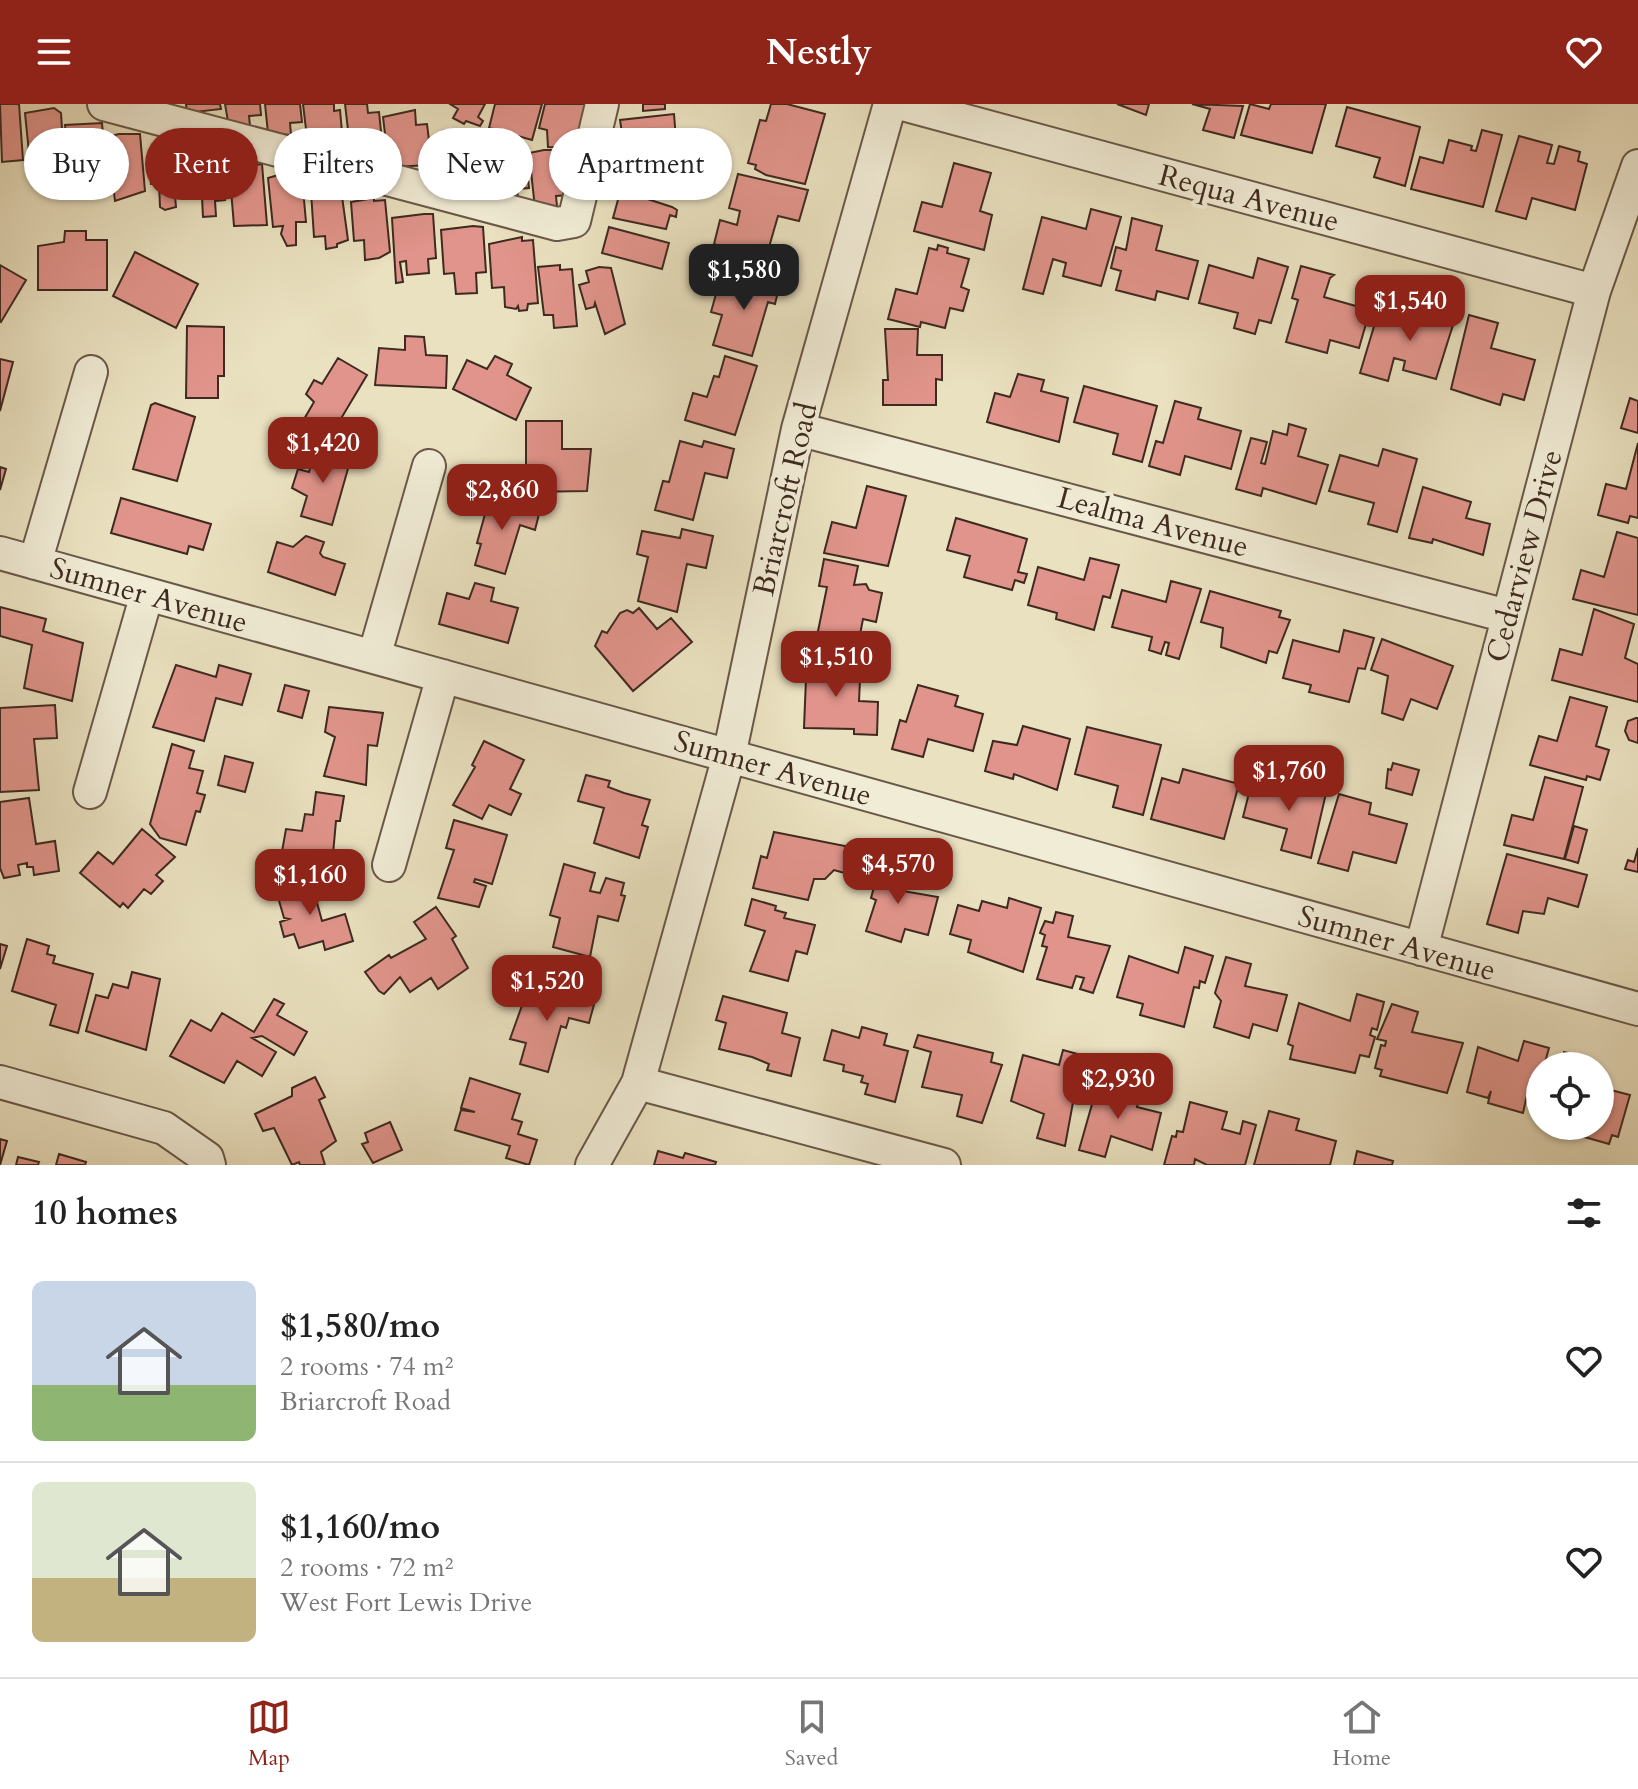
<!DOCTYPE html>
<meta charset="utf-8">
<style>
:root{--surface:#fff;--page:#f2f2f2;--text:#222;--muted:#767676;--line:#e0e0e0;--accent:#8f2418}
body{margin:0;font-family:Cardo,serif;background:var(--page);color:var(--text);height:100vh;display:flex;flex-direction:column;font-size:30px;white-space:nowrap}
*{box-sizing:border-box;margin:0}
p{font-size:26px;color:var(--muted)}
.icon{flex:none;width:44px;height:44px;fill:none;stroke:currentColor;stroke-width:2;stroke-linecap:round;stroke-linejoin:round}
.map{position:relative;height:1061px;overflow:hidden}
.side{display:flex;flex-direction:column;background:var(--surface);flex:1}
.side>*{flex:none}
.banner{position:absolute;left:24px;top:24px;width:800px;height:72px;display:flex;gap:16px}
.tools{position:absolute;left:1526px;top:948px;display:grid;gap:16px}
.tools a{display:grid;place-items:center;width:88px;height:88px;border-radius:50%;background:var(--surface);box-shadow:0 2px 6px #0004;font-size:40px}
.price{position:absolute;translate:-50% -68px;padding:0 18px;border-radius:16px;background:var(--accent);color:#fff;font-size:26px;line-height:52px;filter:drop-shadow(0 2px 4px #0008)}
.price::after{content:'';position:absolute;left:50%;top:48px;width:24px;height:18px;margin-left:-12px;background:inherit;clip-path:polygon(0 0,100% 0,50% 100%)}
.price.selected{background:#222;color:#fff}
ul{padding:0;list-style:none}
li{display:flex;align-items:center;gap:24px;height:200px;padding:0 32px}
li+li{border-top:2px solid var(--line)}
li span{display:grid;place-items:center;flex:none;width:224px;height:160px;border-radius:12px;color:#555}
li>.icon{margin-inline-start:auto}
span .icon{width:96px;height:96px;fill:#fffc;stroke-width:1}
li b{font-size:34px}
h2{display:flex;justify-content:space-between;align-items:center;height:96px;padding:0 32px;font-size:34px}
.pill{padding:0 28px;border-radius:36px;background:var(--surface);box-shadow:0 2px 6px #0004;font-size:28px;line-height:72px}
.pill.selected{background:var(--accent);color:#fff}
header{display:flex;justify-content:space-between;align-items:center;height:104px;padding:0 32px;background:var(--accent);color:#fff;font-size:36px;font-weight:800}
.tabs{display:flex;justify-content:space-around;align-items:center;height:112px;border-top:2px solid var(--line);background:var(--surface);font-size:22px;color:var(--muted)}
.tabs a{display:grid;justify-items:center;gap:4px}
.tabs .selected{color:var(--accent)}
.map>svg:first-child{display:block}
</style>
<header><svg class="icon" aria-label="menu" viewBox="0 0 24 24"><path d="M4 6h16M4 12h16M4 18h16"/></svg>Nestly<svg class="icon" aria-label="heart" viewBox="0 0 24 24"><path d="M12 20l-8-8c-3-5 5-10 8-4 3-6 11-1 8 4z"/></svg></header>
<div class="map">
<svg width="1638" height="1061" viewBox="0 0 1638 1061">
<rect width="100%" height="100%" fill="#eae1c0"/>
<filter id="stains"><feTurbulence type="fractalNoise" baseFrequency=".0025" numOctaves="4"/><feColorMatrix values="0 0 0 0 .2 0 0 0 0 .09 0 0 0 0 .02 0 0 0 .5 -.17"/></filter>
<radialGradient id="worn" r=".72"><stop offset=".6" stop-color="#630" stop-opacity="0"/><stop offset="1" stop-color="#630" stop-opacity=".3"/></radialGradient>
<!-- building -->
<path fill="#e1948b" stroke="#3e2a1f" stroke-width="2" d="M0,0H19L23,56L2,58Z
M186,0H220L221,5L187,9Z
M225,0H260L261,11L249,12L250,22L229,23Z
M265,0H300L302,18L290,19L291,31L268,29Z
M303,0H334V7L340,6L342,28L331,30V43L308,42Z
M345,0H367L368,9L379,8L383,47L351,52Z
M450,0H485L478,13L483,17L480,22L466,17L464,20L453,14L458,5Z
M495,0H542L532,36L489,24Z
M545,0H589L577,44L548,43L547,26L539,24Z
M643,0H665V5L643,7Z
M771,0H787L825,10L805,80L766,71L755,65L756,61L748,59L760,16L766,17Z
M1117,0H1149L1146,11Z
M1192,0L1243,2L1234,34L1203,26L1210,5Z
M1250,0L1269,5L1271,0H1326L1312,49L1241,31Z
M1347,3L1420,23L1405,82L1374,73L1380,54L1336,42Z
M54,4L61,9L65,73L42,74L40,48L29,49L25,9Z
M415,6L416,21L427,20L432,61L389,63L383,13Z
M674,10L676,35L672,38H679V45L623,49L618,29H622L620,16Z
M102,19L108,87L80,90L79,63H69L65,21Z
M465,25L466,40L477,37L480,72L469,73L467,81L439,77L434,33L442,32V27Z
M1482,26L1502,31L1483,103L1411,85L1420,53L1443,59L1449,36L1472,42L1471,46L1476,47Z
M119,30H140L145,87L115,97L107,33Z
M1519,32L1552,41L1547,59L1554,60L1559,42L1580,48L1578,57L1587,60L1575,106L1532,94L1526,115L1496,107Z
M512,36L513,41L524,40L529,84L517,85L518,93L496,95L487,88L482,50L492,49L491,39Z
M171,39H180L181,74H174V79L176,84L181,83L182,91L175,92L176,103L165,106L160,103L159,79L151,80L149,57L159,56L158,40Z
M544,46H563L568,91L556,92L557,102L535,104L529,49Z
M681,49L683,76L664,78L665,85L615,89L613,55Z
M198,52H222L225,96L215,97L216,112L203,113L202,93L191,94L188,58L199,57Z
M253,58V61L262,60L267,121L234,122L229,62Z
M954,59L991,69L980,107L992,111L984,146L914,127L922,98L942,103Z
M289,68L292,74H302L306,118H296V141L287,142L281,130L283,122L273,123L268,74Z
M738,70L808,86L799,117L778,112L765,157L714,140L720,116L737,121L740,107L729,104Z
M321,85H341L348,136L337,140V143L326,145L325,132L314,133L311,88Z
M635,91L672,103L677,106L676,113L670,111L666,125L613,114L619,92Z
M374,94V97L385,96L390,148L379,154L365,156L364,136L354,137L351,98Z
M1091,105L1121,113L1101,182L1063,172L1066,159L1053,155L1043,190L1023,185L1042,113L1086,125Z
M424,110H433L436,154L428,155L429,169L407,171L406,157L400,158L403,178L396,179L392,114Z
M1132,114L1162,122L1156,146L1198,157L1188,195L1157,187L1155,196L1116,186L1121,167L1111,164L1116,143L1126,146Z
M473,122L483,123L486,168L476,169L477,189L456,190L454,169L444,170L441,126Z
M609,123L669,139L662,165L602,149Z
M65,127H86V136H107V186H38V142L64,138Z
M522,133V137L533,136L538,199L528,200L527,206L519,207L518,202L516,205L505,203L504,183L492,184L489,140Z
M938,141L948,144L947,149L969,155L961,183L969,186L963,207L950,204L945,224L921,218L920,223L888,215L896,185L917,190L929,144L937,146Z
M135,148L198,180L176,224L113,192Z
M1258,154L1288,163L1271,219L1259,216L1255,230L1234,224L1238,209L1199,199L1209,161L1253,174Z
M0,161L26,176L1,218L0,217Z
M560,161V166L572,165L577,222L554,224L553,211H544L538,163Z
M1301,162L1334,171L1330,174L1324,193L1370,206L1359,244L1330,236L1327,249L1286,238L1298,196L1292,194Z
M599,163L611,164L625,220L605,230L595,199L594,203L586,205L579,181L589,178L586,167Z
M751,166L781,175L775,200L768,198L752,252L713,241L722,211L711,208L719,179L746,186Z
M1428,197L1458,205L1436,275L1403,266L1405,257L1394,254L1388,277L1360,269L1378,209L1421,220Z
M1469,211L1498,219L1491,244L1535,256L1524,296L1503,290L1500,301L1451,285Z
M187,222L224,223V272H218V294H186Z
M885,225H918L917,251H942V276L936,275V301H883V276H888Z
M405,232L424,233L426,251L447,252L446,284L375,281L379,244L405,246Z
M495,252L512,260L507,271L531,284L516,316L453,285L467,256L487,265Z
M725,252L757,262L735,331L685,316L693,289L707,293L714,272L719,273Z
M338,254L367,271L330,333L303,317L314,298L306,290L314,276L322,280Z
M0,255L13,258L0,307Z
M1018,270L1044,276L1041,287L1068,294L1059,338L987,318L995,289L1010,293Z
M1084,282L1157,302L1142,358L1113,350L1118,330L1074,318Z
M1630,294L1638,297V329L1621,324Z
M1175,297L1201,304L1198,315L1241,327L1231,365L1185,352L1180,371L1149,362L1156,337L1163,339Z
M155,299L195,313L177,377L133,365L151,301Z
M526,317H562V345H591L587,387L526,388Z
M1289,320L1306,325L1298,352L1328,361L1316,400L1263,384L1261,392L1236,385L1251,334L1267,338L1261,359L1265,360L1273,327L1287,331Z
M680,337L702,343L704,337L734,345L727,374L705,369L693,416L655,406L663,377L669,378Z
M1638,339V414L1630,412L1628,419L1598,411L1606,380L1626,385Z
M316,344L351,354L332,421L301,412L307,392L292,384L298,365L309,368Z
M1383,345L1417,355L1397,428L1368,420L1374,399L1329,387L1340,351L1378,362Z
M0,363L6,365L0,386Z
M867,382L906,392L888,462L824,449L832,418L856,424Z
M1423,383L1471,398L1466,414L1490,420L1483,451L1433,435L1432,439L1409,434Z
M490,392L540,406L535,426L520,421L505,470L475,461L481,440L477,439Z
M121,394L211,420L203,446L189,442L187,450L111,429Z
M956,414L1027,435L1018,468L1027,470L1024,479L1015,476L1012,486L964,473L970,452L947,446Z
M682,425L713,432L706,464L687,460L677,508L638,497L648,453L637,450L642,427L680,434Z
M1617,428L1638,434V511L1573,495L1581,466L1604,473Z
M306,432L324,438L320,449L323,453L345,460L335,491L268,468L277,438L293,443Z
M1090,454L1119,461L1110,494L1103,492L1094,526L1056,515L1057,509L1028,501L1038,463L1084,476Z
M824,455L858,462L854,481L866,480L869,486L882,489L876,518L863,515L857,546L816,537L827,483L819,482Z
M1171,477L1201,485L1179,555L1166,551L1169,539L1165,538L1161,550L1149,546L1152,533L1112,523L1122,486L1166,498Z
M475,479L494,484L491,497L518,504L508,539L439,520L447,489L469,495Z
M1210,487L1281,507L1279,513L1290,516L1277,549L1269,547L1266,559L1221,543L1223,524L1201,518Z
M0,503L46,515L43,527L83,539L72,597L24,584L32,541L0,532Z
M639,504L657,525L671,514L692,538L633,587L595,542L602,527L607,529L620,509L627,506L633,509Z
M1594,505L1634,520L1625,554L1638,560V598L1552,576L1560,545L1582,551Z
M1344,526L1374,534L1365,565L1358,564L1349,598L1309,588L1311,581L1283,574L1293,536L1339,548Z
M1382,535L1453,562L1437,605L1411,595L1403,616L1382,609L1388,572L1371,566Z
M807,550L840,552L838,574L860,576L859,597L878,598L877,631L854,630V625L804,624Z
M176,561L216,573L219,561L251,570L242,601L216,594L204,637L153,623Z
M285,581L309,587L302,614L278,607Z
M918,581L958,592L955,602L983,610L973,647L928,635L923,653L892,645L900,616L906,618Z
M1570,593L1607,603L1596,642L1609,646L1600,676L1587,672L1586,676L1530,661L1539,632L1557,637Z
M55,601L57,634L34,635L39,686L0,688V604Z
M329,603L383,609L377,642L368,641L366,681L324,672L335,633L325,628Z
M1636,614H1638V639L1629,636L1625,627L1628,617Z
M1023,622L1070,635L1057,686L1014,670L1013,675L985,667L993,637L1017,641Z
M1087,623L1161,641L1143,711L1113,703L1118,682L1075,670Z
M484,637L524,656L510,685L521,690L511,711L489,701L482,715L453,701L475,663L472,661Z
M172,640L194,647L189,664L203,667L197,689L205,691L200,708L196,707L186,741L160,734L150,720Z
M225,652L253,659L245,688L218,681Z
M1393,659L1419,666L1412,691L1386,684L1388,665L1391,666Z
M1183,665L1239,680L1224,735L1151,715L1162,674L1179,679Z
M586,671L610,677L608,683L624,689L650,696L642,721L648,723L639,754L594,739L604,704L578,697Z
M1545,673L1583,683L1564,755L1504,741L1512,711L1533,716Z
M1252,677L1292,687L1295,677L1327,685L1311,754L1281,746L1287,725L1243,713Z
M316,688L344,692L340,717H336L332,761L281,753L286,725L302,727L305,710L313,711Z
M1339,690L1371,699L1369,710L1407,720L1396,759L1353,748L1348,767L1318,759Z
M29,694L36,740L55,737L59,767L34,771L33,763H27V759L18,761L20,771L4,774L0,764V698Z
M454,716L507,731L492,780L475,775L474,778L486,782L479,803L438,794L454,746L446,744Z
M1574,722L1587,726L1578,759L1565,755Z
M142,725L175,753L156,771L163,777L151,790L144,785L128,804L123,799L120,803L80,769L98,748L113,760Z
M774,728L855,744L848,770L834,766L825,775H814L808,796L753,784L761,752L767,754Z
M1638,744V768L1625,765L1628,756L1634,758Z
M1507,750L1587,771L1578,803L1548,794L1544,810L1523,807L1518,829L1487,820Z
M877,758L903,765L897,786L938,793L928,831L905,825L901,838L866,827L876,796L871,794L874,783L870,782Z
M564,760L595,769L590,787L600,789L606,774L624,779L621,791L625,792L618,817L598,812L590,853L553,843L560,814L550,811Z
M310,773L322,817L345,810L353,837L325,846L323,837L299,844L294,830L284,833L280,818L289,815L284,814L275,783Z
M1009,794L1041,804L1023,868L968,848L971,836L950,830L958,801L979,807L982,797L1007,804Z
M752,795L776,802L775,806L786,809L784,814L815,821L807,850L796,847L788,877L750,867L765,827L745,821Z
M436,803L456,832L452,835L468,864L438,885L431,874L410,888L400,873L384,890L379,887L365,868L389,851L391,854L426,835L414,818Z
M1056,808L1073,812L1068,833L1110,842L1093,889L1080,885L1084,874L1076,872L1072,884L1037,875L1047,843L1042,842L1045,831L1040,829L1041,826L1045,817L1053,819Z
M27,835L49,842L47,850L55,852L53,859L93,870L78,929L50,921L56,901L12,887Z
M0,840L7,842L0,865Z
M1185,843L1213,852L1205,879L1200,877L1199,884L1194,883L1184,923L1140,911L1143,900L1117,893L1129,852L1178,869Z
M1226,853L1251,860L1245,882L1287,891L1277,927L1253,920L1249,934L1214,923L1221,897L1215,889Z
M132,868L160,875L146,946L86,927L96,891L108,894L113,880L128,884Z
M529,882L565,892H571L573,887L596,893L589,919L569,914L566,924L561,922L548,968L520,960L526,939L510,935Z
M1357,890L1384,898L1377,926L1372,924L1370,931L1375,933L1369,953L1360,951L1355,969L1290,955L1293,942L1288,940L1299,899L1350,917Z
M723,892L787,909L782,929L800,934L791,972L767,966L769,960L752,953L719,945L726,919L716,916Z
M274,895L284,900L277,911L307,928L294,951L262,932L252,934L276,948L262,972L237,957L224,979L170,952L191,916L211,927L222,909L254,928Z
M1392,900L1418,908L1412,928L1463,939L1447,989L1380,972L1382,966L1375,964L1381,941L1385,942L1386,937L1377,935Z
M862,923L887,930L884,941L908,947L895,998L865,990L868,980L861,978L863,972L843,967L844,961L824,956L832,926L859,934Z
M918,931L993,949L991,958L1002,961L982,1019L957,1012L962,991L922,983L931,948L914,943Z
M1524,937L1549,944L1544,962H1540V978L1536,977L1534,983L1529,982L1523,1009L1488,999L1491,987L1488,994L1467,988L1478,943L1518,957Z
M1063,946L1092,954L1087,971L1081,969L1076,982L1065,1042L1037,1034L1044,1010L1011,997L1023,951L1059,961Z
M1564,948L1590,955L1588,962H1560Z
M315,973L325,993L319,996L336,1037L321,1048L325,1061H300L299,1058L292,1061L274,1024L263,1027L255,1010L292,992V984Z
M470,974L520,990L512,1015L522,1018L518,1030L537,1036L529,1061L506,1054L510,1042L455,1026L461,1006L475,1008L461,1004Z
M1098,979L1141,990L1137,1003L1161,1009L1152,1046L1111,1032L1105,1053L1079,1046Z
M1600,979L1604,980L1603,984L1630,991L1618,1033L1612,1031L1609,1040L1574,1030L1576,1025L1566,1022H1600Z
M1190,998L1227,1008L1222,1025L1240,1030L1243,1017L1256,1021L1245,1061H1207L1195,1055L1194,1061H1164L1172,1032L1176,1033L1177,1027L1183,1028Z
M1269,1007L1299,1015L1296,1026L1336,1037L1330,1061H1254Z
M390,1018L402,1046L373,1059L362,1040L368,1038L365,1029Z
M0,1035L7,1037L0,1061Z
M658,1047L683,1054L685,1049L716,1058L715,1061H654Z
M1357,1047L1393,1057L1392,1061H1354Z
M59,1050L86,1058L85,1061H56Z
M18,1053L39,1058L38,1061H16Z"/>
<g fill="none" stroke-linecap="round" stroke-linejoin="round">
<defs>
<path id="minor" d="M104,0L557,120L574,117L602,0
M903,0L1594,187
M798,325L1507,512
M0,449L1638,905
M35,459L91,268
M374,553L429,362
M90,688L147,490
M389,761L443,572
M1421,845L1594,187L1638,62
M0,978L164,1024L207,1054L209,1061
M638,979L944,1061
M592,1061L638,979L729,652L798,325L890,0"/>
</defs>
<!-- minor casing -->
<use href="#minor" stroke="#695847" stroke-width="36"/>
<!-- minor -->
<use href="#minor" stroke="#f1ecd6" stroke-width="32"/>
</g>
<g text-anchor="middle" stroke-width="8" stroke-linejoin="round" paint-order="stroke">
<!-- street labels -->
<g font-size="30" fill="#3e2a1f" stroke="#f1ecd6">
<text transform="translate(1249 94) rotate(15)" y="10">Requa Avenue</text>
<text transform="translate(785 395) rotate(-77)" y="10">Briarcroft Road</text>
<text transform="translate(1153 418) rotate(15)" y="10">Lealma Avenue</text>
<text transform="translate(1524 452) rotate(-75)" y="10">Cedarview Drive</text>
<text transform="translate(149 491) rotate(16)" y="10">Sumner Avenue</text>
<text transform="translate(773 664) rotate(16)" y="10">Sumner Avenue</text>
<text transform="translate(1397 839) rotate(16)" y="10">Sumner Avenue</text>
</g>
</g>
<rect width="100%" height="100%" filter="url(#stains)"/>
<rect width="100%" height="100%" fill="url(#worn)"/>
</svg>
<div class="tools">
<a><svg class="icon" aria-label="locate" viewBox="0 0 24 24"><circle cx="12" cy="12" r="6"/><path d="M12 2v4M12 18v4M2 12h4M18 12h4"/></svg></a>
</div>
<b class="price selected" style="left:744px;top:208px">$1,580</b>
<b class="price" style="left:1410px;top:239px">$1,540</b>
<b class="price" style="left:323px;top:381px">$1,420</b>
<b class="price" style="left:502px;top:428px">$2,860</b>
<b class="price" style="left:836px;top:595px">$1,510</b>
<b class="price" style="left:1289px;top:709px">$1,760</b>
<b class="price" style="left:898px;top:802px">$4,570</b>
<b class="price" style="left:310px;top:813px">$1,160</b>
<b class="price" style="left:547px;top:919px">$1,520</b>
<b class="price" style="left:1118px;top:1017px">$2,930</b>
<div class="banner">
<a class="pill">Buy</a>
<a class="pill selected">Rent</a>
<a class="pill">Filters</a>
<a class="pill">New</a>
<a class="pill">Apartment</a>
</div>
</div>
<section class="side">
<h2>10 homes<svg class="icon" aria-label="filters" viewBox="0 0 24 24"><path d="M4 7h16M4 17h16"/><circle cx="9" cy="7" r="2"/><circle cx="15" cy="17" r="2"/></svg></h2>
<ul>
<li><span style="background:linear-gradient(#c9d6e8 65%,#8fb573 0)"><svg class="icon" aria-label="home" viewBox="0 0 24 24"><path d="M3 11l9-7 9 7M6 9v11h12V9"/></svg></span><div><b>$1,580/mo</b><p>2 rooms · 74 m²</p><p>Briarcroft Road</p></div><svg class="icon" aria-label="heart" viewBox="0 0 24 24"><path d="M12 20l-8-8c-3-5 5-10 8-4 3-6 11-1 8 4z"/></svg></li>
<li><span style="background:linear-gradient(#dfe7d0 60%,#c2b280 0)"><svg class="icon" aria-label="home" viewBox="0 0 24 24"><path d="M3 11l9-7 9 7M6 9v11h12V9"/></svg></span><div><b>$1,160/mo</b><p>2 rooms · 72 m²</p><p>West Fort Lewis Drive</p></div><svg class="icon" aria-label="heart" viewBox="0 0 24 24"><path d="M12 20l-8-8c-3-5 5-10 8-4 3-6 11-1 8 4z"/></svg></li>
</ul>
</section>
<nav class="tabs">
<a class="selected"><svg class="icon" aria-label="map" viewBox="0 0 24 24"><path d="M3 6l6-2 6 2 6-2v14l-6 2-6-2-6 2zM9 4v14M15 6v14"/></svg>Map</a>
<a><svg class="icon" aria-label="saved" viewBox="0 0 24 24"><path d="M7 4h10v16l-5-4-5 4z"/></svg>Saved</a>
<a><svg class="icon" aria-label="home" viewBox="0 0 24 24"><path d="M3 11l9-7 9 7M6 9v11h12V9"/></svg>Home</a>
</nav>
